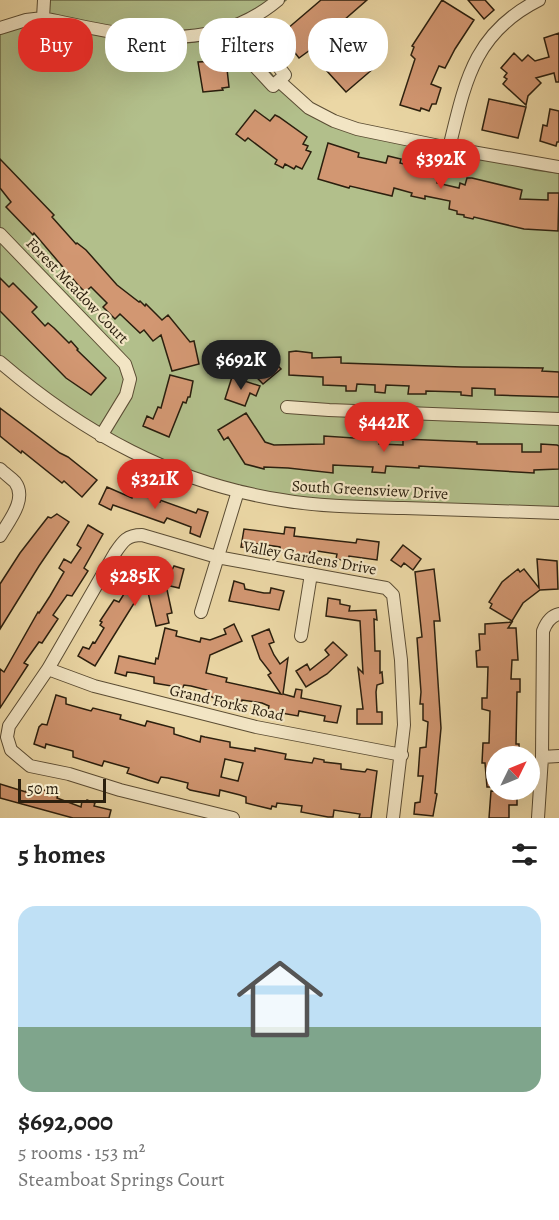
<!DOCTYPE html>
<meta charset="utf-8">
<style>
:root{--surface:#fff;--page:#f6f6f6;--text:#222;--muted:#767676;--line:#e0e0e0;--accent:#d93025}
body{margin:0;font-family:Alegreya,serif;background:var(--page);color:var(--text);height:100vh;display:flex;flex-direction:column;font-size:22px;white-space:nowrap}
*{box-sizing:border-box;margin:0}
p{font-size:20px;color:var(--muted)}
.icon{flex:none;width:33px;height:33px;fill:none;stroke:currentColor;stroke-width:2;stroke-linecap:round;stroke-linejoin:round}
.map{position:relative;height:818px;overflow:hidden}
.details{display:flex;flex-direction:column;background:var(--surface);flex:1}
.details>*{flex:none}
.guide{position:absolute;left:18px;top:18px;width:524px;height:54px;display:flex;gap:12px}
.needle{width:39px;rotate:47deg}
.buttons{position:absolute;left:486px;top:746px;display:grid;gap:12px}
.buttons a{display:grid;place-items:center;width:54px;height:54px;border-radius:50%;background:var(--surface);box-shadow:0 6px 24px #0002;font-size:30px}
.scale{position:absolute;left:18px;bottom:15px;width:88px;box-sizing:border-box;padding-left:6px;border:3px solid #2b1f0e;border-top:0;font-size:16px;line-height:21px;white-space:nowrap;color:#2b1f0e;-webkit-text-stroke:4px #f2e5c4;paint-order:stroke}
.price{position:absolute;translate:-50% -51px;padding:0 14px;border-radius:21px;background:var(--accent);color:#fff;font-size:20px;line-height:39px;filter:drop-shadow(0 2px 3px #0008)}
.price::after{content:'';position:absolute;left:50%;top:36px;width:18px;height:14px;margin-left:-9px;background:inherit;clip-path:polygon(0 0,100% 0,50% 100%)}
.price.active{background:#222;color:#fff}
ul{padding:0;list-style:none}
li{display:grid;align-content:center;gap:12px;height:318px;padding:0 18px}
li+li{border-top:2px solid var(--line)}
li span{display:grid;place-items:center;height:186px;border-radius:18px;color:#555}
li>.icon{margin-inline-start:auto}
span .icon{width:108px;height:108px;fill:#fffc;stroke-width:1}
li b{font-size:26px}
h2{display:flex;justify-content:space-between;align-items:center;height:72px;padding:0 18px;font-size:26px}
.pill{padding:0 21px;border-radius:24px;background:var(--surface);box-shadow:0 6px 24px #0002;font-size:21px;line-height:54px}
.pill.active{background:var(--accent);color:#fff}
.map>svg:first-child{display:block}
</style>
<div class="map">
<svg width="559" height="818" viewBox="0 0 559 818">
<rect width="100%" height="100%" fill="#ebd7a5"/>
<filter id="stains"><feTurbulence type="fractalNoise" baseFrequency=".00333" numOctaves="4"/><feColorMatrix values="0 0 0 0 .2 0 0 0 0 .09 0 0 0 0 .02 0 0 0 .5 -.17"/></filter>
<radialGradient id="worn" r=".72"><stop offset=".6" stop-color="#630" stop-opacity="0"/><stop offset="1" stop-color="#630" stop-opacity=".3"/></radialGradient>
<!-- green -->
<path fill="#b2bf8b" stroke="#6e6f4c" stroke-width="1.5" d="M46,0H286L274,10L243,28L263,63L276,80L313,110L382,133L535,170L559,173V513L283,501L139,456L0,361V33L25,26L45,24Z"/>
<!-- building -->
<path fill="#d29772" stroke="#2b1f0e" stroke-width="1.5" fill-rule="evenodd" d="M321,0H367L320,41L321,42L299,58L288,44L292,41L288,37L291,34L287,29Z
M442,0L474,20L455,49L445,68L439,66L431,84L441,88L436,104H432L429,111L421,108L420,111L400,105L415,59L411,55L414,47L412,46Z
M468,0H485L494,10L484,19Z
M559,33V82H556L554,73L536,78L541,83L528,96L526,105L503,84L507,79L504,77L507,73L501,68L514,53L522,61L528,55L535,61L549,57L544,38Z
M355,45L374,68L346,92L326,70Z
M217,61L218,69H227L229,87L222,88L223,90L203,92L198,62Z
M489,99L526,107L518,138L482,130Z
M550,109L559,111V142H557L556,146L540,141L543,125L547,126Z
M255,110L270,121L275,115L279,117L307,137L303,144L308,146L306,150L311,152L302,169L296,166L294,169L285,164L283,168L275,164L277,160L248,138L245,141L236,134Z
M328,143L359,153L358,157L386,163L388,156L401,159L400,163L439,173L437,183L459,188L460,183L465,185L467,178H472L522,190L520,199L548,200V193H559L558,231L524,229L474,217L473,219L464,217V215L457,214V211L449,209L450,201L425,196V199L411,196L412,193L394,188L392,196L350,186L349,188L318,179Z
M0,159L54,215L52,217L76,244L77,243L86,250L117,285L139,302L140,301L145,306L146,304L162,320L168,315L190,342L194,341L199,364L172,371L161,335L153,341L144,330L140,333L120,314L115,319L103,307L107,303L91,287L85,292L78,285L34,233L33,235L6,207L11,202L0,188Z
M0,278L9,287L13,283L37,307L32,312L45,326L48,323L54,328L69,343L71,341L78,349L77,350L106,378L91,395L66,378L0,311Z
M261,348L281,369L263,384L243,363Z
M296,351L312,353V358L341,357V363L462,367L543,368L542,371L559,372V397L495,395V389L472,388V396L461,395V392L426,391V394H408L409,386L386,385L385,393L375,392V385L357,384L356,391H346V386L323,385V377L289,375V352Z
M170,375L193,381L190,397H188L186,403L183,402L169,437L143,426L147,416L153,419L158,407L161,408Z
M232,377L260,386L256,396L250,393L245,406L225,399Z
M0,408L60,453L68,457L97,480L82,497L64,481L62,483L22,451L21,453L0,436Z
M246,413L265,442L274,445L324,444V436L369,439V436L380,437L379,444L403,445V439L477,442V444H522V452H541V444L557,445L559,446V469L534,470V473L419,466V468L386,466L385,473L372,472L373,467L333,465V473L288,468L264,467V469L245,464L228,437L224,440L218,430Z
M107,487L132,498L134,492L160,502V500L196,513L198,509L208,512L200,537L190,533L191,527L167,518L164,523L113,505L111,510L99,504Z
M57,514L69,522L39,566L0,629V584L20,553L37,531L48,517L51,518Z
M88,525L103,534L84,568L88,571L72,596L67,595L53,615L58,619L42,643L39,642L24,663L28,665L0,708V669L4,672L38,612L39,613L50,596L64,572L59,568L64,559L71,563L81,548L77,545Z
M285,527L295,528L294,536L356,543L357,539L379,542L377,560L349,556L348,561L336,559L337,554L317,551L310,552L308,558L298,556V553L281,552L280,547L260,544H254V548L241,547L244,529L284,534Z
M403,545L421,559L413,570L404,563L401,567L391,560Z
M537,559L557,561L558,589L540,590L523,603L512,621L490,608L492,604L489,602L502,582L518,569L520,572L524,569L539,588Z
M161,565L164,571V570L171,572L174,566L184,569L179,588L166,585L172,613L167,614L169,623L156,626L146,584L95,666L78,656L83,647L89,649L93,642L95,643L104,628L100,625L102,622L100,621L114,600L119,602L129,586L132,580L127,576L133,566L157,581Z
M434,569L440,621H434L441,728L435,793L437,794L433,816L414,814L415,803L420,802L423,776H418L420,748L426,747L428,722L423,720V704H420L421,692L417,638L422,637L415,572Z
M234,581L244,584L245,589L264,593H270L271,588L284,591L279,610L229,601Z
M328,598L340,600V604L350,606L349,611L376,610L377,620L374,619L375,651H380V673L382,672L383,683L377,685L376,692L377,712H382V724H357V709H363L358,668L363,673L360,621L326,616Z
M512,622L508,628H516L518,660H512L511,679H520V692H517L516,744H519V756H496V787H487L485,763H482L483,743H489L490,711L482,709V698H487L488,667H477L476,651L480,650L479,634H485V624Z
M234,624L242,641L210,655L206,673L227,678L226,682L281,694L268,675L271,673L260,659L252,636L269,629L274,642L269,644L274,655L280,664L288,658L283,694L294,697L296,689L302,690L301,698L341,706L337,723L324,721L325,716L299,711L298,716L270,711L268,710L269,706L262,703L242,700L241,704L214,698L210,696L211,691L191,686L184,685L181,691L171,689L172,686L154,683V677L135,673L127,672L126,676L115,673L119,656L155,664L156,658L158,659L165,628L177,631L176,636L200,642L201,638L210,640L226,634L224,629Z
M333,642L347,655L327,674L306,687L296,671L307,664L310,670L329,655L325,650Z
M56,695L66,698V704L84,709L91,711L93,708L121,715L120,719L145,726L147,721L174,728V734L200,742L201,736L205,737L230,742V747L255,751V748L286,754L285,759L312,763L314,758L324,760V762L341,764V769L365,772L367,769L377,771L371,818H359L360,814L334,810L333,817H328L301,812L302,806L277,803L276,807L272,806L271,809L246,803V797L240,795L220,790L219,796L190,790L187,788L188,783L168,778L161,777L158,783L148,780L127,773L129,768L104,761L102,766L73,757V751L46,744L45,748L34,744L39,727L42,724L47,725ZM225,759L243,763L238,781L221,777Z
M0,784L26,792L28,786L32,787L58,794L57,798L81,807L82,801L86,802L87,800L95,803L94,806L111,810L109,818H73L0,798Z
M491,791L517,792V805H509V818H489Z"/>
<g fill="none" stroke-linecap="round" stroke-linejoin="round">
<defs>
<path id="minor" d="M43,18L44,0
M0,28L26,20L43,18C123,35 209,58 278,0
M228,30L249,60L273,86L285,75L263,47L249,21
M279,81L309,108L334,121L357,129L449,148L559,167
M449,148C465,83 473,33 539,0
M0,234L125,364L130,379L126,395L101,436
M0,362C83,433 173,483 282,500C322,507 363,507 404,508C456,510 507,511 559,513
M287,407L329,410L559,419
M0,469C4,473 11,478 15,482C28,499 8,522 0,536
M201,612L238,491
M301,636L311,574
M48,669L94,686L256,727L402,755
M542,757L559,756
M233,818L120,790L69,774L30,766L11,750L7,737L9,726L48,669L115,553C123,541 127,535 142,535L217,557L386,588L393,595L401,660L404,725L393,818
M538,818L542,757L543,631C546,623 550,616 559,614"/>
</defs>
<!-- minor casing -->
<use href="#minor" stroke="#5b4d34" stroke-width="14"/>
<!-- minor -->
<use href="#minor" stroke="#f2e5c4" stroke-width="12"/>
</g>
<g text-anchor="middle" stroke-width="4.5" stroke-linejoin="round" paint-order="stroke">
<!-- street labels -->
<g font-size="16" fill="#2b1f0e" stroke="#f2e5c4">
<text transform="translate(78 290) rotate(46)" y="6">Forest Meadow Court</text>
<text transform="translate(370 489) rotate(3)" y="6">South Greensview Drive</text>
<text transform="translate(310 557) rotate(10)" y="6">Valley Gardens Drive</text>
<text transform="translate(227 702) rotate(13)" y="6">Grand Forks Road</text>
</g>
</g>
<rect width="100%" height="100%" filter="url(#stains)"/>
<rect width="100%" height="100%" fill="url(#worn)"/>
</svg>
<div class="buttons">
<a><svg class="needle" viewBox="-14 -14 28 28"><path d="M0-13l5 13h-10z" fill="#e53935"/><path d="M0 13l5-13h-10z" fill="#767676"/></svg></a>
</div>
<div class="scale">50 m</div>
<b class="price" style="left:441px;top:190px">$392K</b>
<b class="price active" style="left:241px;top:391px">$692K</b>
<b class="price" style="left:384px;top:453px">$442K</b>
<b class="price" style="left:155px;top:510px">$321K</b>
<b class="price" style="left:135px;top:607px">$285K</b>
<div class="guide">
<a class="pill active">Buy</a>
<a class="pill">Rent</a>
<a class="pill">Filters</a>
<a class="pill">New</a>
</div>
</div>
<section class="details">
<h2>5 homes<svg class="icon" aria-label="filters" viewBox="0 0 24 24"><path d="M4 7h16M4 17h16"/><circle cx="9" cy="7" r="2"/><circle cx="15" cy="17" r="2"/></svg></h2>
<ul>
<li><span style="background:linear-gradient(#bfe0f5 65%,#7fa58c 0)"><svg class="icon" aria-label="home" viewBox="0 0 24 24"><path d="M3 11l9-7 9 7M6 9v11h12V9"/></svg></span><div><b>$692,000</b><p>5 rooms · 153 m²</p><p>Steamboat Springs Court</p></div></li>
</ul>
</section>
